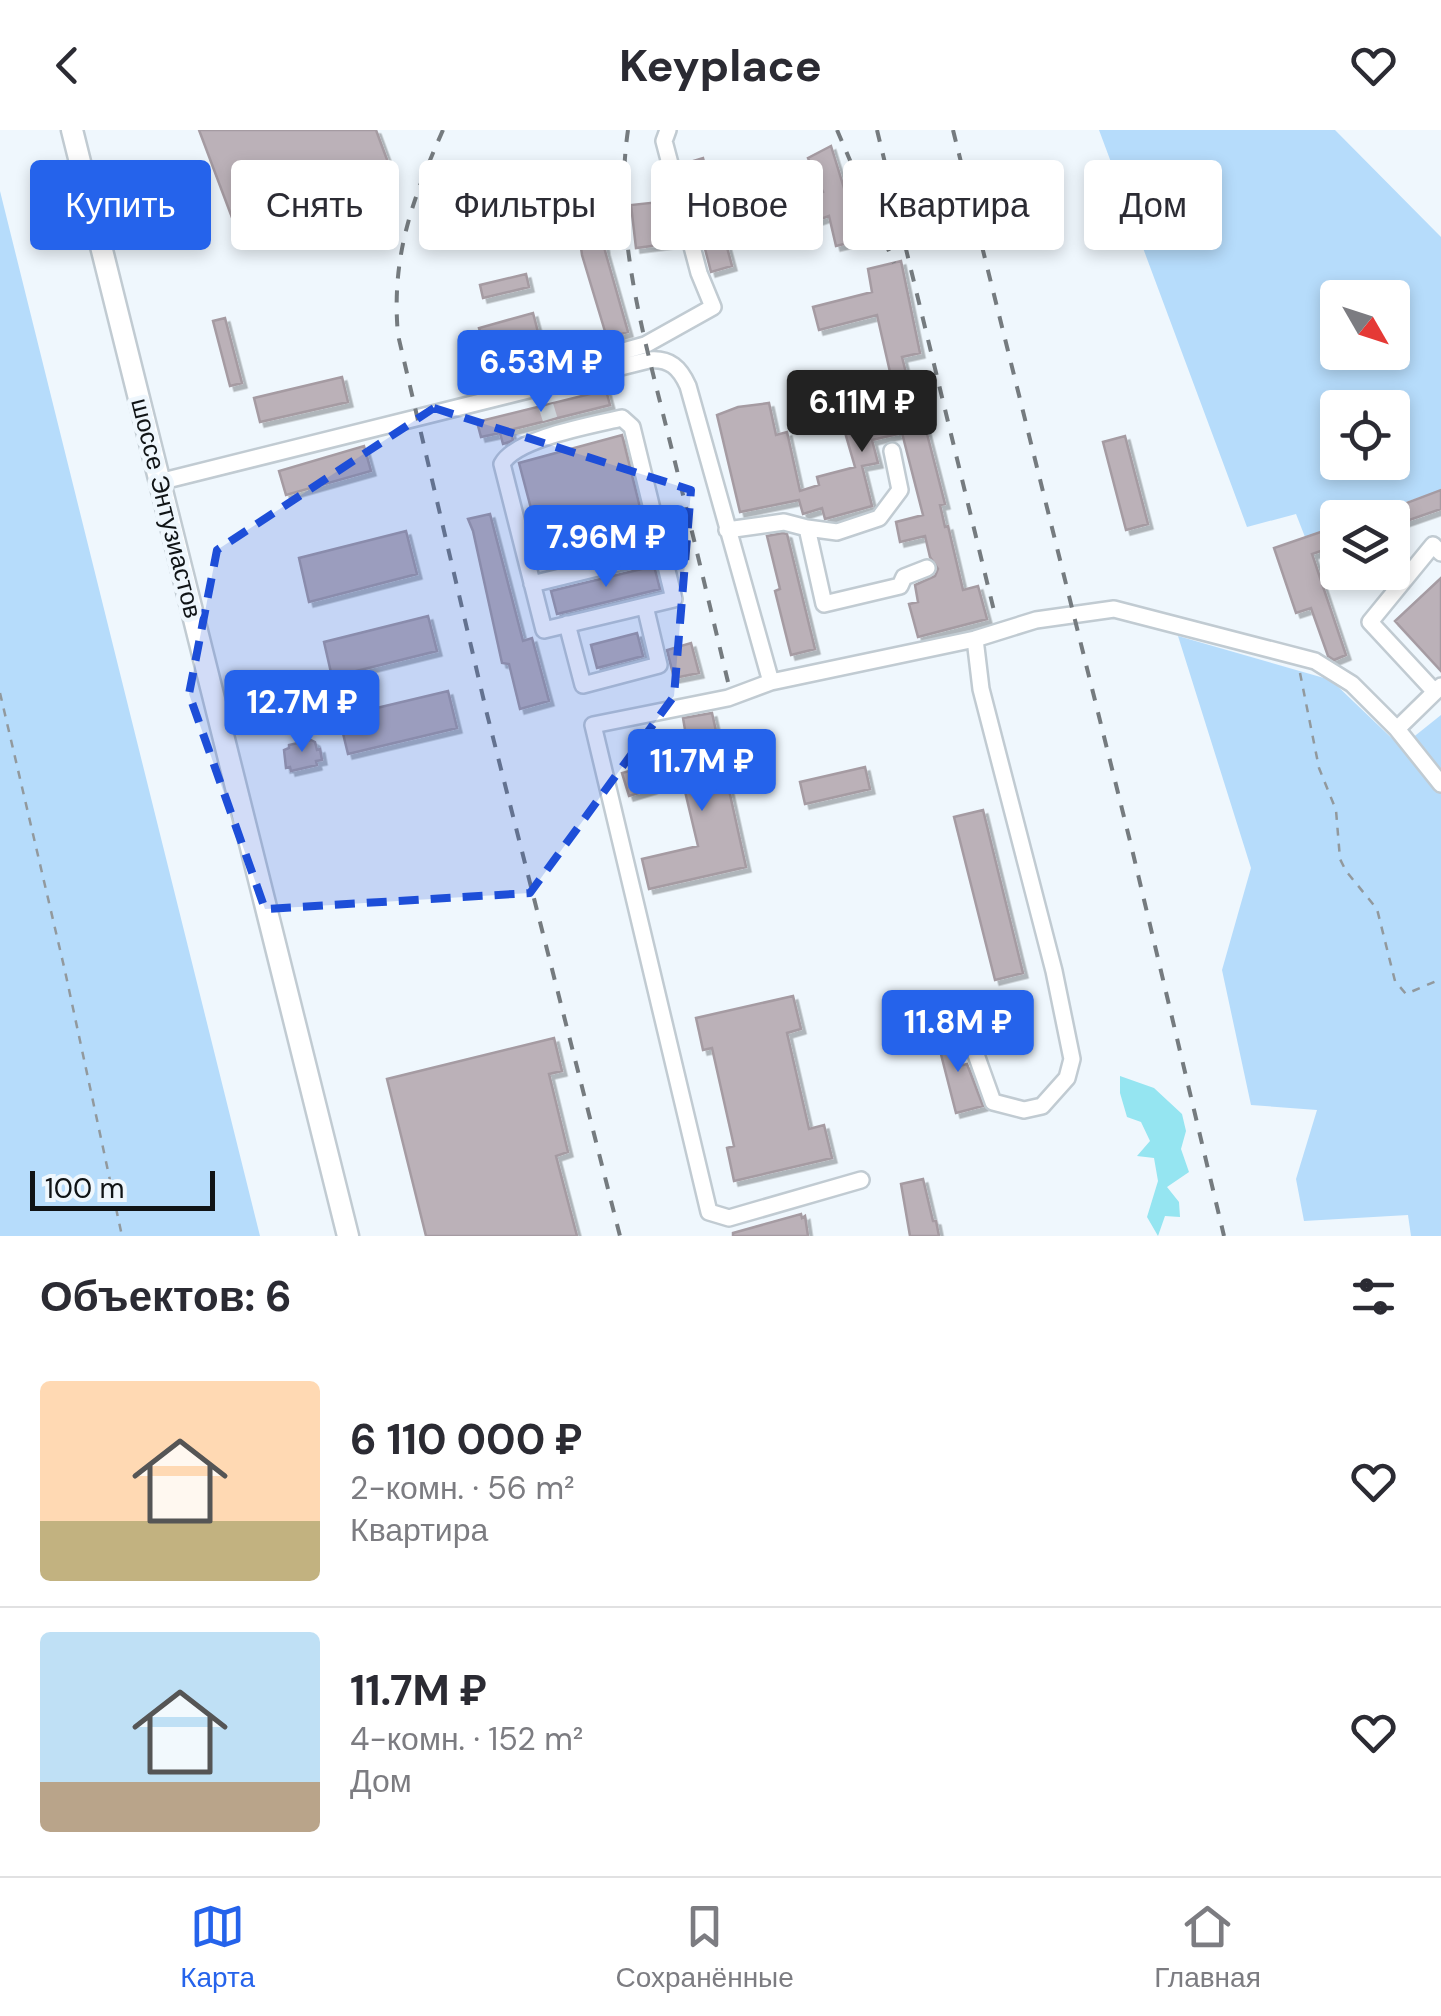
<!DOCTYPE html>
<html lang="ru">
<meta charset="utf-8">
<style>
:root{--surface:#fff;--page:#f7f7f7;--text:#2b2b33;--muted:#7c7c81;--line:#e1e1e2;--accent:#2563eb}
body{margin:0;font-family:"DM Sans",sans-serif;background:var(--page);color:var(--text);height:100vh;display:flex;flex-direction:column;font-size:38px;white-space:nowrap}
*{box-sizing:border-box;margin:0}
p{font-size:32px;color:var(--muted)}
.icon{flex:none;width:55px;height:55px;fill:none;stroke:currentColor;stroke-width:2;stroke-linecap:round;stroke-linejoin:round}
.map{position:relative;height:1106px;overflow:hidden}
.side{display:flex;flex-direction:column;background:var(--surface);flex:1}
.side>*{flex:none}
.hud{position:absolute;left:30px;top:30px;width:1382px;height:90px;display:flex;gap:20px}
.needle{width:65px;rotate:129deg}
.fabs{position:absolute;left:1320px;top:150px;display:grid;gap:20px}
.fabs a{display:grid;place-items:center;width:90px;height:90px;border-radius:10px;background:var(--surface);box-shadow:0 5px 15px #0003;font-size:50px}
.scale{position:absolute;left:30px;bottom:25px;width:185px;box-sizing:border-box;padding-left:10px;border:5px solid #101416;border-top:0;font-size:28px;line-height:35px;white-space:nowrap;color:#101416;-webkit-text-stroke:8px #eff7fd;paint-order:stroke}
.price{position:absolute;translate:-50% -85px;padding:0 22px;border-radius:10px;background:var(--accent);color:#fff;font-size:32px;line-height:65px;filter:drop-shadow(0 2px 5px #0008)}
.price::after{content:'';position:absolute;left:50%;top:60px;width:30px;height:22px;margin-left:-15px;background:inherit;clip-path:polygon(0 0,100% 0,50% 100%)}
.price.active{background:#222;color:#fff}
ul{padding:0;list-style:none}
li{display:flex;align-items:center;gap:30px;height:250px;padding:0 40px}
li+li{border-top:2px solid var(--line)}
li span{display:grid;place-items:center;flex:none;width:280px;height:200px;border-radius:10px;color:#555}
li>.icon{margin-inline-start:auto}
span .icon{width:120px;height:120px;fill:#fffc;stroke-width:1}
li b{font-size:42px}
h2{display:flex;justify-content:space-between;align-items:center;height:120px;padding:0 40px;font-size:42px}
.chip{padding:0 35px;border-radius:10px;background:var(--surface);box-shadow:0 5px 15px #0003;font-size:35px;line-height:90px}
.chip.active{background:var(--accent);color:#fff}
header{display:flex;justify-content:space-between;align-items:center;height:130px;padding:0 40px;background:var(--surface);font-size:45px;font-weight:700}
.dock{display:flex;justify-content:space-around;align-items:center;height:140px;border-top:2px solid var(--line);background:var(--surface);font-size:28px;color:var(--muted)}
.dock a{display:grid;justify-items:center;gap:5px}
.dock .active{color:var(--accent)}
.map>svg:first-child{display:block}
</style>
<header><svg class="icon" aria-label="back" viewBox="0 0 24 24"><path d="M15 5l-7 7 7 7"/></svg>Keyplace<svg class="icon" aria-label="heart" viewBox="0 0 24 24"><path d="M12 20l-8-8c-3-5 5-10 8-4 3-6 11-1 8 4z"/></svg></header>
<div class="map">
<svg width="1441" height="1106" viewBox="0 0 1441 1106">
<defs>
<filter id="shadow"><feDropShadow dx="4.5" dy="4.5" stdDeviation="0" flood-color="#0004"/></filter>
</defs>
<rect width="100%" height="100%" fill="#eff7fd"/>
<!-- green -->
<path fill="#b6dcfb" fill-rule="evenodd" d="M1099,0H1335L1441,107V360L1362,387L1338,388L1337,396L1305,407L1296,384L1247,397ZM1338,168H1392V222H1338ZM1338,278H1392V332H1338Z
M0,61L260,1106H0Z
M1178,506L1331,550L1401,617L1441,585V1106H1411L1408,1085L1304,1091L1296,1049L1317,980L1251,975L1222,840L1251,738Z"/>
<!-- water -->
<path fill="#95e5f1" d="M1120,946L1154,958L1182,984L1186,1001L1181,1019L1189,1042L1167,1057L1179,1072L1180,1087L1165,1086L1158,1106L1147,1087L1158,1051L1154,1028L1137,1026L1150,1011L1141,992L1127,987L1120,963Z"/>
<!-- building -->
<path fill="#bbb1b8" stroke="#a59ba2" stroke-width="2.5" filter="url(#shadow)" d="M199,0H376L389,35L234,93Z
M831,16L860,110L836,116L829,86L818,90L811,68L823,62L808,28Z
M703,28L732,136L711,142L683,34Z
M493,46L498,82L454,87L450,51Z
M668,71L675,113L636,118L631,75Z
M600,86L605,121L628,202L607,208L582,125L577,89Z
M901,131L920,223L902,227L910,259L915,257L945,374L940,375L945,397L948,396L963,460L978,456L987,489L918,507L909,474L918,472L915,455L935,446L938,439L930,427L925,406L900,412L896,392L923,385L902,303L872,310L878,333L862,336L872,376L825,389L822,378L803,384L799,370L740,382L717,285L738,277L769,273L776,305L787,302L800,361L819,355L817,347L855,337L842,292L871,283L870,269L895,264L877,185L819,200L813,177L872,162L868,139Z
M526,144L529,157L483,168L480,155Z
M533,183L539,206L486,221L479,198Z
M225,188L242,253L230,256L213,191Z
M342,247L348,272L260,292L254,268Z
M606,260L610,275L510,300L513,310L509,312L503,314L500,303L481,307L477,292Z
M622,305L649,414L547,439L519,333Z
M1125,306L1148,394L1126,400L1103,312Z
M364,316L371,341L286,365L279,341Z
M1441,360V379L1392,396V388H1367Z
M490,384L523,511L532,508L549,571L520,579L509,534L502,533L473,401L468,389Z
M1338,396V415L1312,424L1346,525L1334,530L1328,526L1311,478L1296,483L1274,418Z
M406,401L417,444L309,472L299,428Z
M783,403L787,404L815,519L791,525L775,461L780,459L767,406Z
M654,436L660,459L557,484L551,461Z
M1441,448V541L1395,491Z
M428,486L437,521L332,547L324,512Z
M637,503L643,526L597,538L591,515Z
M691,513L699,543L674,548L667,520Z
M448,561L457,598L348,624L339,587Z
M712,583L746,737L649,759L642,729L698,716L678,632L690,629L683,588Z
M311,610L315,612L317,620L320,619L322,630L316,631L317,635L291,641L290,637L286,638L284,620L289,618V615Z
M646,636L652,659L629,666L622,643Z
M865,637L870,659L805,674L800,652Z
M983,680L1023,843L995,850L954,687Z
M793,866L801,899L787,903L809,999L824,995L832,1028L734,1051L727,1018L734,1016L712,918L703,920L696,888Z
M950,898L959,936L967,934L983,976L956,983L935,901Z
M554,908L562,941L549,944L568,1022L556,1026L577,1106H426L387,949Z
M923,1049L933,1091H936L939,1106H910L901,1054Z
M801,1084L802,1088L805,1086L808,1106H733V1103Z"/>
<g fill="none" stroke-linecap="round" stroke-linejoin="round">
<!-- minor-tunnel -->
<path stroke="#ced5da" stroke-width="15" stroke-dasharray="15 8" stroke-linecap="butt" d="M546,276L550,289"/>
<defs>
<path id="minor" d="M588,246L584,232L645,215L713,177L699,143L664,11L668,0
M622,288L632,297L674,469L544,500L502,334C516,308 593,295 622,288Z
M159,352L649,230C670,228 680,238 688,256L771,552L975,509L1036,490L1114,479L1315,531L1352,554L1397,599L1441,654
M807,398L837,402L879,388L900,360L892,321
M727,400L784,392L807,398L824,474L900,456L904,447L927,438
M532,454L663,422
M567,494L583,555L659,535L645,476
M771,552L728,568L593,595L709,1082L729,1088L861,1050
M1435,562L1370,492L1433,415L1441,423
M1397,599L1441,556
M969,905L993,972L1024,980L1042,976L1067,948L1072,929L1054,841L981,559L975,509"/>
<path id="major" d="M72,0L348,1106"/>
</defs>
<!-- minor casing -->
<use href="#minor" stroke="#c1cbd2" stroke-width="20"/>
<!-- major casing -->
<use href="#major" stroke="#c1cbd2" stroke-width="25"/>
<!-- path -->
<path stroke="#92999d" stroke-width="2.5" stroke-dasharray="8 8" stroke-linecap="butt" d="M1300,543L1319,638L1336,680L1340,729L1346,741L1377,779L1395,851L1406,864L1441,849
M0,563L65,841L122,1106"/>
<!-- minor -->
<use href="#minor" stroke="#fff" stroke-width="15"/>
<!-- major -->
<use href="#major" stroke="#fff" stroke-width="20"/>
<!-- rail -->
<path stroke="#757b7f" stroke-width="4" stroke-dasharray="12 12" stroke-linecap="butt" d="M443,0C412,70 391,127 398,205L487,584L620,1106
M628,0C613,102 643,202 667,300C688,384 708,468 728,552
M837,0L894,133
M877,0L996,489
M953,0L1131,715L1224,1106"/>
</g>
<!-- marked area -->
<path fill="#1d4ed8" fill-opacity="0.2" stroke="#1d4ed8" stroke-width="8" stroke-dasharray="20 12" stroke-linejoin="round" d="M434,278L691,360L674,566L530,763L265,779L189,564L217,420Z"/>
<g text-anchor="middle" stroke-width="9" stroke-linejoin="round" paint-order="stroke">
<!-- street labels -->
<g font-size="25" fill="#101416" stroke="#eff7fd">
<text transform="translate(167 378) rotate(76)" y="9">шоссе Энтузиастов</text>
</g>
</g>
</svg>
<div class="fabs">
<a><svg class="needle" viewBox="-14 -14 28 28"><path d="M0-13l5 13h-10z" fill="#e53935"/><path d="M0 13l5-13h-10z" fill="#7c7c81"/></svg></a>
<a><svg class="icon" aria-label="locate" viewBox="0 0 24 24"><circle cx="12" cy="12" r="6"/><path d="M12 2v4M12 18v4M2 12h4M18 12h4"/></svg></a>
<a><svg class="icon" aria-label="layers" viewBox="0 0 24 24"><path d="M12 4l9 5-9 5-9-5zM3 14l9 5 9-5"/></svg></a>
</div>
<div class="scale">100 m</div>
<b class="price" style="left:541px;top:285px">6.53M ₽</b>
<b class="price active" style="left:862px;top:325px">6.11M ₽</b>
<b class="price" style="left:606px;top:460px">7.96M ₽</b>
<b class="price" style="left:302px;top:625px">12.7M ₽</b>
<b class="price" style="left:702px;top:684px">11.7M ₽</b>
<b class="price" style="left:958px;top:945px">11.8M ₽</b>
<div class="hud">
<a class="chip active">Купить</a>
<a class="chip">Снять</a>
<a class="chip">Фильтры</a>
<a class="chip">Новое</a>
<a class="chip">Квартира</a>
<a class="chip">Дом</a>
</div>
</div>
<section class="side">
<h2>Объектов: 6<svg class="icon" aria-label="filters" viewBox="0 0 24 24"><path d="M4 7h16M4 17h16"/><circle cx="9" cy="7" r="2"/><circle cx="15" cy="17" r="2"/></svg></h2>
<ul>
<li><span style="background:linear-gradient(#ffd9b3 70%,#c2b280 0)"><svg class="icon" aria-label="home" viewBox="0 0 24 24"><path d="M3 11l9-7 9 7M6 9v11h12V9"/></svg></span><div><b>6 110 000 ₽</b><p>2-комн. · 56 m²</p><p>Квартира</p></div><svg class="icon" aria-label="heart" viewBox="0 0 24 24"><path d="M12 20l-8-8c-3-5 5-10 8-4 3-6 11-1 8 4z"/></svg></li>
<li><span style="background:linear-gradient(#bfe0f5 75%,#b9a48a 0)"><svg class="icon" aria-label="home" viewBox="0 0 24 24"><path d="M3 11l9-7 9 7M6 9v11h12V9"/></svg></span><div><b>11.7M ₽</b><p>4-комн. · 152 m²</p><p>Дом</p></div><svg class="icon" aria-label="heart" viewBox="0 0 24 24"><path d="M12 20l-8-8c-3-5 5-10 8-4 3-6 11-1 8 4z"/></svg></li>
</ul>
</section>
<nav class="dock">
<a class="active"><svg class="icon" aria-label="map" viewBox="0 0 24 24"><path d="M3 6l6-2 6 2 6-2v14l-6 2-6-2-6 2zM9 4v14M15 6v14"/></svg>Карта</a>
<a><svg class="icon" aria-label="saved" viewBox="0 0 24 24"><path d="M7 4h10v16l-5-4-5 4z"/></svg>Сохранённые</a>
<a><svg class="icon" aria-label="home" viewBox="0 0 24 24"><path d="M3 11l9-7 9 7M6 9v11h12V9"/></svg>Главная</a>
</nav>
